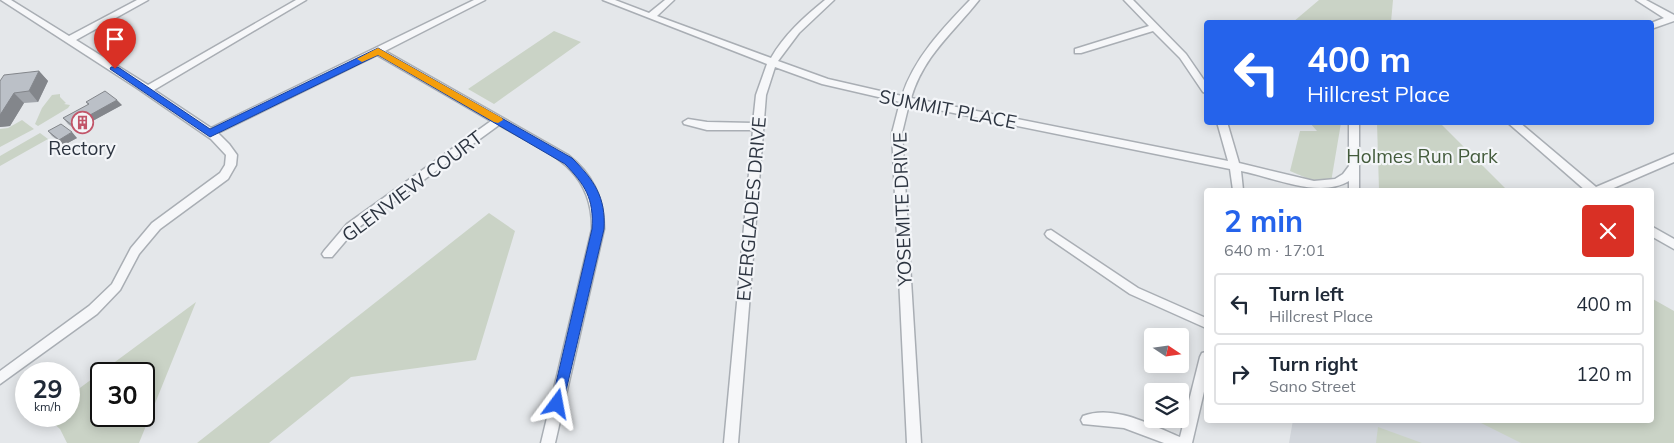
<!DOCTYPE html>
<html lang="en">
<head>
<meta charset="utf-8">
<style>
  body { margin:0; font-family:Mulish,sans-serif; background:#f6f6f7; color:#1f2937; height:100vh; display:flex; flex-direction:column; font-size:19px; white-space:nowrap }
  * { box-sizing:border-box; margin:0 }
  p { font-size:16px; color:#747a83 }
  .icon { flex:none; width:28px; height:28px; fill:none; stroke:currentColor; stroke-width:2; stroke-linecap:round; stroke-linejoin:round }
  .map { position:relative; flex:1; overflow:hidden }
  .panel { position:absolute; left:1204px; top:188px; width:450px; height:235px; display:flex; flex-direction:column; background:#fff; border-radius:5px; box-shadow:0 2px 12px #0003 }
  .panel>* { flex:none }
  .guide { position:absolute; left:1204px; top:20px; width:450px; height:105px; border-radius:5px; box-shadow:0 2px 12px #0003; background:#2563eb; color:#fff; overflow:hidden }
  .needle { width:32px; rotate:103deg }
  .fabs { position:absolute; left:1144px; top:328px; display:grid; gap:10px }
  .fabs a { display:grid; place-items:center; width:45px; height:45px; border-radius:5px; background:#fff; box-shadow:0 2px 12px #0003; font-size:25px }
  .speed { position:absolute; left:15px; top:362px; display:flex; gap:10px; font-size:25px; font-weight:700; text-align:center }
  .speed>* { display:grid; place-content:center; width:65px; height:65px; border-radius:50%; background:#fff; box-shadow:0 2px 12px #0003; line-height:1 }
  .speed small { font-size:12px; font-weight:400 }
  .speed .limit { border:2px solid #111; border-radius:8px; background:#fff; color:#111 }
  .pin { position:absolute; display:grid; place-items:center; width:42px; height:42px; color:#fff; margin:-51px -21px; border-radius:50% 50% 50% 0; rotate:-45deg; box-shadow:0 0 5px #0007 }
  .pin .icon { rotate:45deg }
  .me { position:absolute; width:55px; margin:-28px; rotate:13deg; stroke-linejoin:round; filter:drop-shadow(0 0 4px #0008) }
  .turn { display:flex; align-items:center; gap:18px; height:105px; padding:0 20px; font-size:22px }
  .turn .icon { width:65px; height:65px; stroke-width:2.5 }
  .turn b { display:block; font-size:35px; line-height:42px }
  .round { display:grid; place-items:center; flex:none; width:52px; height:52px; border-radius:5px; background:#f6f6f7 }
  .headline { display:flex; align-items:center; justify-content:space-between; height:85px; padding:0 20px }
  h1 { font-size:30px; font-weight:700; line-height:38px; color:#2563eb }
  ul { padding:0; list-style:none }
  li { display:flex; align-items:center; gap:15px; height:62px; margin:0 10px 8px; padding:0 10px; border:2px solid #e0e1e3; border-radius:5px }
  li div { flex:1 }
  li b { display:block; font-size:19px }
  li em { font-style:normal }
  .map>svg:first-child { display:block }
</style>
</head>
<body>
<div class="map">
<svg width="1674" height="443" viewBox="0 0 1674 443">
  <rect width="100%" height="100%" fill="#e4e7ea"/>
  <path fill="#d2d6dc" d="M1293,420h186l43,23h-233z"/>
  <path fill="#cad3c6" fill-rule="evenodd" d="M1319,0h74l-2,22h-98z
    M554,31l27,11 -87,62 -26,-15z
    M60,94v3l6,6 -2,1 6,1 -2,3 -30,18 -3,-2 7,-16 10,-13z
    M22,120l12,9 -34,18v-18l8,-1z
    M1310,123h31l-11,65 -40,-17 10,-40h17z
    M1377,123h63l67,67h-128z
    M40,133l8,6 -48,27v-10z
    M489,213l26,18 -39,129 -125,17 -82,66h-72z
    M1651,298l23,13v132h-153l-46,-23h176z
    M196,302l-57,141h-72l-7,-14 -15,-13h24v-20zM101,374h43v42h-43z
    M1378,427l44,16h-46z"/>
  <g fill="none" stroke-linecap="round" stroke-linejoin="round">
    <defs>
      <path id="street" d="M1,0h10l58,36 68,-36h11l-72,40 72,45 148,-85h10l-152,90 57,38 263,-128h11l-100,51 183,104c25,19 36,43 36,74l-49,214h-14l51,-214c1,-63 -46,-77 -93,-104l-144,105 -23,27h-8l-2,-3 2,-3 23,-27 144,-103 -114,-66 -159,78 11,11 8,11 -1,10 -8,14 -68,50 -21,25 -19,36 -23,24 -97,70v-13l89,-65 23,-22 19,-36 21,-25 68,-50 5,-8 1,-10 -15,-16 -74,-51z
        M603,0h12l34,13 16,-13h9l-17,16 114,42c13,-23 33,-41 54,-58h9l-35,33 -21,28 50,18 74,17c12,-38 41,-68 68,-96h9c-26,33 -55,55 -68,98l317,63 -11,-39h10l12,41 75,18 21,-2 8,-5 6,-8v-44h10v68h-10v-9c-30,18 -76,-4 -108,-10l2,19h-10l-3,-21 -321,-65 -7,29 19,310h-14l-15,-310 8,-31 -78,-18 -47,-17 -9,28 -28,348h-14l29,-313h-46l-23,-6 -1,-2 5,-3 19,3 46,1 3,-28 11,-31z
        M1124,0h9l53,54 20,29v10l-3,-1 -23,-34 -27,-27 -72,22h-6v-4l74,-23z
        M1636,0h10l28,15v6l-23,8v-6l13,-5z
        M1507,122h12l77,65 78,-33v8l-65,28h-24z
        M1651,226l23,13v10l-23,-13z
        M1051,230l87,58 68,30v10l-76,-34 -83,-57 -2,-3 2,-3z
        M1206,352v31l-14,60h-28l-40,-15 -41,-4 -2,-4 2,-4c31,-12 68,9 97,21l20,-80 2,-4z"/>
    </defs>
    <use href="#street" stroke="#a9aeb4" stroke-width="3"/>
    <use href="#street" fill="#f6f7f9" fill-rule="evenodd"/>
  </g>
  <path fill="#a1a5ab" d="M39,71l9,10 -10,21 -14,1 -14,23 -10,1v-46z
    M86,102l36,3 -46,25 -8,-6 -5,-6 25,-13z
    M48,131l29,7 -13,7 -12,-9z"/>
  <path fill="#83868b" d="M39,71l9,10 -10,21 -9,-11z
    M14,93l10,10 -14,23 -10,1v-12z
    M117,100l5,5 -46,25 -4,-5z
    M72,132l5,6 -13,7 -5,-5z"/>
  <path fill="#bbc0c7" stroke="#83868b" d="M39,71l-10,20 -15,2 -14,22v-34l4,-6z
    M105,91l12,9 -45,25 -9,-7 26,-14 -3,-2z
    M61,124l11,8 -13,8 -11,-9z"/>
  <path fill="#2563eb" stroke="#184099" d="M378,48l194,110c22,22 34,39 32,71l-42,179h-9l-2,-4 41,-175c2,-31 -7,-44 -27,-65l-187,-109 -168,82 -100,-68 1,-2h7l92,62z"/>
  <path fill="#f59e0b" d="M378,48l124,70 1,2 -5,3 -4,-1 -116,-67 -16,7 -5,-3z"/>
  <defs>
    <symbol id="building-ring" viewBox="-11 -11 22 22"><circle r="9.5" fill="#f3f5f8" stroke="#c2566a" stroke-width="1.5"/><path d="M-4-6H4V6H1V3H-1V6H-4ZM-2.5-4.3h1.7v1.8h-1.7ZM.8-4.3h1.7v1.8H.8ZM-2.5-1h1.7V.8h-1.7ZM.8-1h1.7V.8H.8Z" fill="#c2566a"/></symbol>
  </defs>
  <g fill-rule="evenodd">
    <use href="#building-ring" x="70" y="110" width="25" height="25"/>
  </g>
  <g text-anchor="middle" stroke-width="4.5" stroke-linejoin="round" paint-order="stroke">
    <g font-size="19" fill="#2d3541" stroke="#f3f5f8">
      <text transform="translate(948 109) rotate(11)" y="7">SUMMIT PLACE</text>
      <text transform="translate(412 186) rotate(-37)" y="7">GLENVIEW COURT</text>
      <text transform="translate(751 209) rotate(-85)" y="7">EVERGLADES DRIVE</text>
      <text transform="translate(902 209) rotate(-92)" y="7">YOSEMITE DRIVE</text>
    </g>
    <g font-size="19" fill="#2d3541" stroke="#f3f5f8">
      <text x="82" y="155">Rectory</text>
    </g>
    <g font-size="19" fill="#435b3c" stroke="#f3f5f8">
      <text x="1422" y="163">Holmes Run Park</text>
    </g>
  </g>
</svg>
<div class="fabs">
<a><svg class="needle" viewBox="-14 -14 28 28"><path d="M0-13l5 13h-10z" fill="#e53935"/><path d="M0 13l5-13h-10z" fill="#747a83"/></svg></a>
<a><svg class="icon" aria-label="layers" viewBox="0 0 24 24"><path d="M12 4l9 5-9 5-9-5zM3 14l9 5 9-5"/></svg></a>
</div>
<div class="speed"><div>29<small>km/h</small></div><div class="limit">30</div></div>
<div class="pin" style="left:115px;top:69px;background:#d93025"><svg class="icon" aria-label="arrive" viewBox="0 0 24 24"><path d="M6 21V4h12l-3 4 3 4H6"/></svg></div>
<svg class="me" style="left:557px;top:404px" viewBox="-20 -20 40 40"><path d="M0-17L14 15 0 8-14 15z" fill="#2563eb" stroke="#fff" stroke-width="4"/></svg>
<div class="guide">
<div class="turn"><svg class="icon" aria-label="left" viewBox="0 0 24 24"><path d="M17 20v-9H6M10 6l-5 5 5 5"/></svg><div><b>400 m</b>Hillcrest Place</div></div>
</div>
<section class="panel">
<div class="headline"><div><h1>2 min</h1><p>640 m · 17:01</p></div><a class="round" style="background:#d93025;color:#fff"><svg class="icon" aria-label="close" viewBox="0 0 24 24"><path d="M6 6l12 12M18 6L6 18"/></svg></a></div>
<ul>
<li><svg class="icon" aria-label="left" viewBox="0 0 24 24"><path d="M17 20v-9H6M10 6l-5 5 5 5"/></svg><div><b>Turn left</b><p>Hillcrest Place</p></div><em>400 m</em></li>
<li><svg class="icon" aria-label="right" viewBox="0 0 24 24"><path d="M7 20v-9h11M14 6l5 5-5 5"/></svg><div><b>Turn right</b><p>Sano Street</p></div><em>120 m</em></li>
</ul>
</section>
</div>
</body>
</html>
